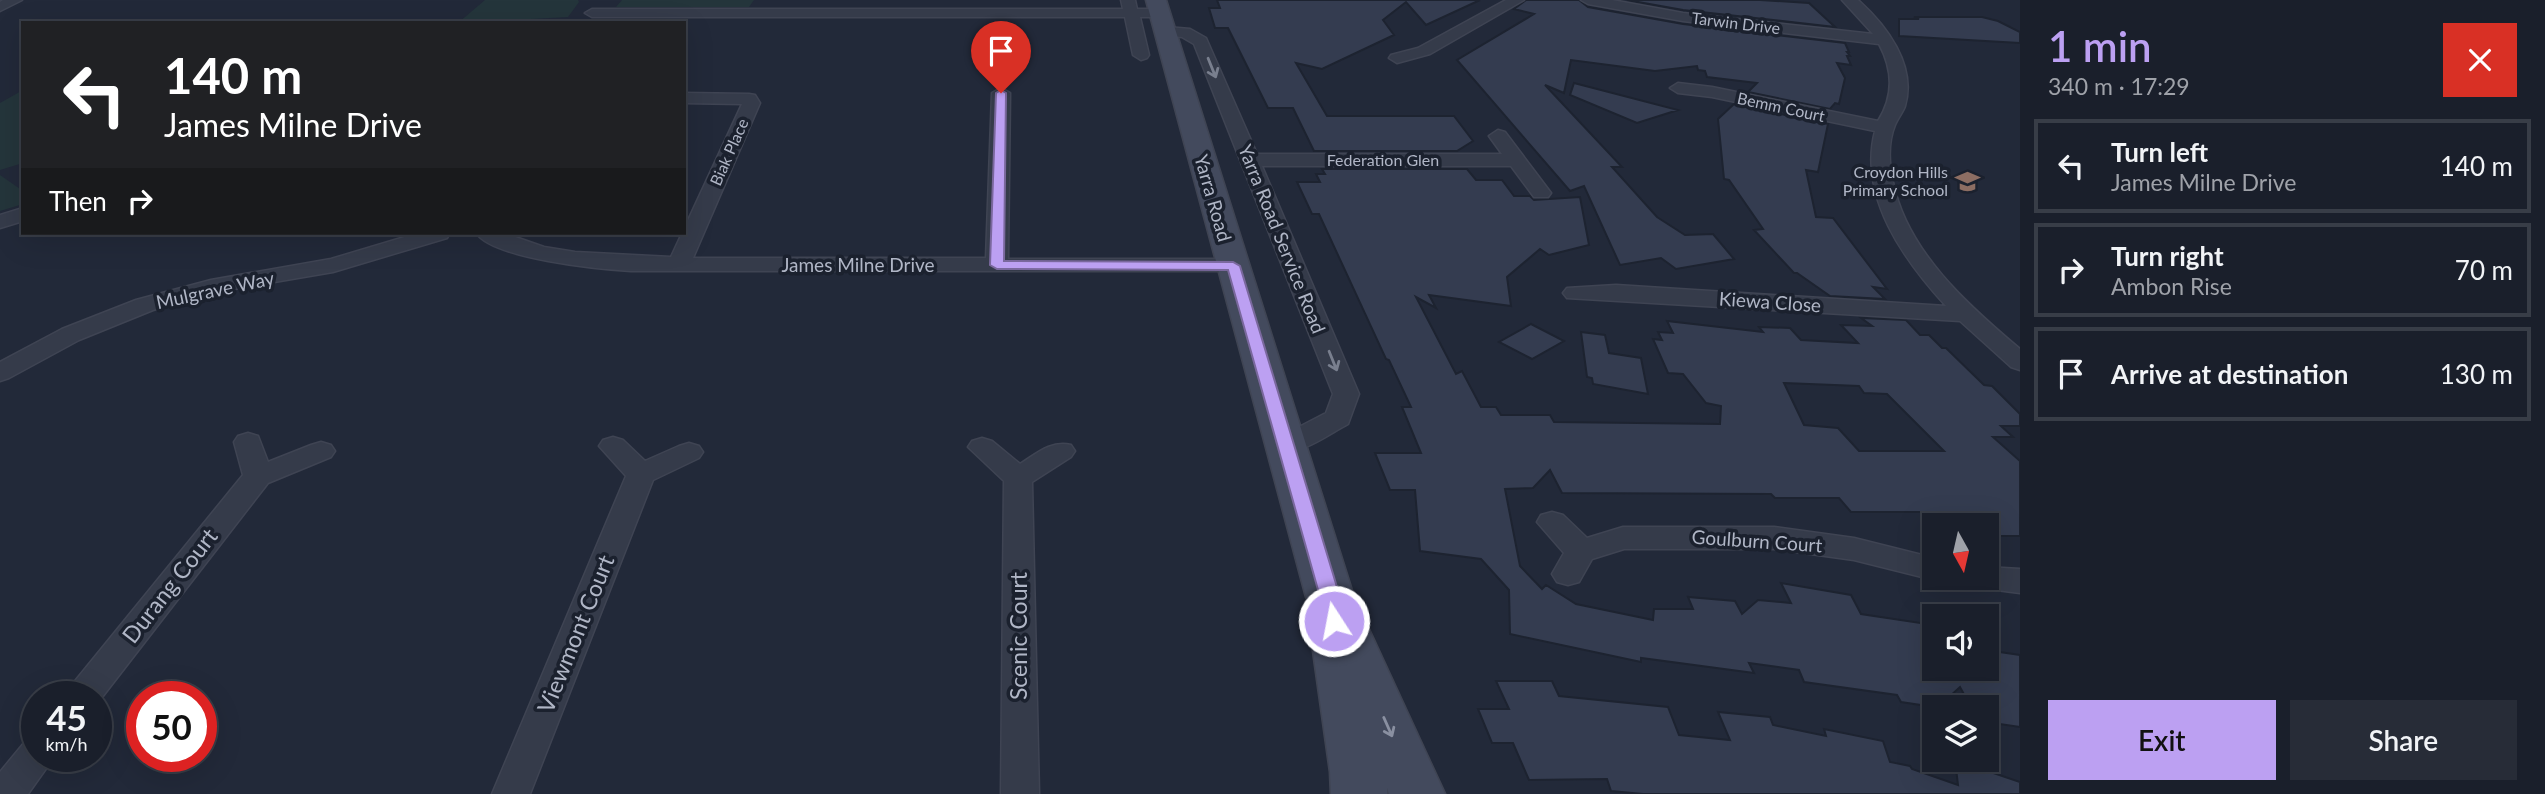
<!DOCTYPE html>
<html lang="en">
<head>
<meta charset="utf-8">
<style>
  body { margin:0; font-family:Lato,sans-serif; background:#272c37; color:#f1f3f6; height:100vh; display:flex; flex-direction:column; font-size:26px; white-space:nowrap }
  * { box-sizing:border-box; margin:0 }
  p { font-size:23px; color:#9fa2a9 }
  .icon { flex:none; width:38px; height:38px; fill:none; stroke:currentColor; stroke-width:2; stroke-linecap:round; stroke-linejoin:round }
  .map { position:relative; flex:1; overflow:hidden }
  .panel { display:flex; flex-direction:column; background:#1a1f2b; width:525px }
  .panel>* { flex:none }
  .guide { position:absolute; left:21px; top:21px; width:665px; height:214px; border-radius:0px; box-shadow:0 7px 28px #0002,0 0 0 2px #383d47; background:#202124; color:#fff; overflow:hidden }
  .needle { width:46px; rotate:172deg }
  .tools { position:absolute; left:1922px; top:513px; display:grid; gap:14px }
  .tools a { display:grid; place-items:center; width:77px; height:77px; border-radius:0px; background:#1a1f2b; box-shadow:0 7px 28px #0002,0 0 0 2px #383d47; font-size:35px }
  .speed { position:absolute; left:21px; top:681px; display:flex; gap:14px; font-size:35px; font-weight:700; text-align:center }
  .speed>* { display:grid; place-content:center; width:91px; height:91px; border-radius:50%; background:#1a1f2b; box-shadow:0 7px 28px #0002,0 0 0 2px #383d47; line-height:1 }
  .speed small { font-size:18px; font-weight:400 }
  .speed .limit { border:10px solid #d22; background:#fff; color:#111 }
  .pin { position:absolute; display:grid; place-items:center; width:60px; height:60px; color:#fff; margin:-72px -30px; border-radius:50% 50% 50% 0; rotate:-45deg; box-shadow:0 0 7px #0007 }
  .pin .icon { rotate:45deg }
  .me { position:absolute; width:77px; margin:-38px; rotate:349deg; stroke-linejoin:round; filter:drop-shadow(0 0 5px #0008) }
  .turn { display:flex; align-items:center; gap:24px; height:147px; padding:0 28px; font-size:32px }
  .turn .icon { width:91px; height:91px; stroke-width:2.5 }
  .turn b { display:block; font-size:49px; line-height:60px }
  .then { display:flex; align-items:center; height:66px; padding:0 28px; background:#0003; gap:14px; font-size:26px }
  .round { display:grid; place-items:center; flex:none; width:74px; height:74px; border-radius:0px; background:#272c37 }
  .overview { display:flex; align-items:center; justify-content:space-between; height:119px; padding:0 28px }
  h1 { font-size:42px; font-weight:600; line-height:52px; color:#bca0f2 }
  .action { display:flex; gap:14px; margin-top:auto; padding:14px 28px }
  .action a { flex:1; height:80px; border-radius:0px; background:#bca0f2; color:#111; font-size:28px; font-weight:600; line-height:80px; text-align:center }
  .action a+a { background:#272c37; color:#f1f3f6 }
  ul { padding:0; list-style:none }
  li { display:flex; align-items:center; gap:21px; height:94px; margin:0 14px 10px; padding:0 14px; border:4px solid #383d47; border-radius:0px }
  li div { flex:1 }
  li b { display:block; font-size:26px }
  li em { font-style:normal }
  main { display:flex; flex:1; min-height:0 }
  .map>svg:first-child { display:block }
</style>
</head>
<body>
<main>
<div class="map">
<svg width="2020" height="794" viewBox="0 0 2020 794">
  <rect width="100%" height="100%" fill="#222939"/>
  <path fill="#24353b" d="M485,0h93l1,2 -11,15 -110,6z
    M622,0h132l-5,7h-133z
    M23,90v73l-23,7v-67z
    M0,175l23,16v13l-23,7z"/>
  <path fill="#343c50" stroke="#1d2330" stroke-width="2" fill-rule="evenodd" d="M1217,0h263l-54,25 -20,-23 -23,18 11,15 -72,34 -26,-6 31,53h127l19,25 -16,10h-143l-21,-43h-25l-40,-80h-13l-6,-20h11z
    M1526,0h53l9,7 95,17 162,19 4,9h-2l3,4h-3l4,9 -14,-2 8,15 -6,26 -4,-1 -5,6 -82,-17 9,-9 -50,-6 -2,-6 -7,-1 -1,-4 -42,5 -84,-11 -7,33 -19,-8 77,82h-10l45,50 28,18 28,-1 21,25 -58,10 -15,-11 -41,7 -36,-79 -14,5 -113,-131 77,-46 -20,-5z
    M1627,0h133l49,3 26,24 -152,-17z
    M1914,17h68l16,4 22,11v11l-121,-7v-17h20z
    M1574,83l104,27 -41,13 -67,-28z
    M1734,104l94,20 -10,48 -12,-2 10,47 17,1 54,71 -14,-2 12,12 -55,-3 -33,-23h-3l-40,-43 9,-1 -34,-49 -5,-1 -6,-60z
    M1322,169h145l9,11h26l12,16h16l4,4 46,-3 9,48 -40,10 -9,-6 -33,28 4,29 -82,-11 7,13 -20,-11 40,77 6,-3 19,36h15l5,8h49l4,7 166,2 1,-18 -15,-3 -23,-29 -15,-1 -15,-34 9,1 -4,-8 15,1 -6,-12 96,11 -4,-5 31,1 11,12 57,3 -17,-18 31,1 -11,-8 45,2 14,15h9l13,13h4l38,37 8,1 28,28v12h-19l12,11h-20l27,24v75h-34v-11h-50l-12,-13h-73l-12,-14h-64l-4,-4 -209,-1 -12,-23 -17,18 -28,1 15,77 22,23 4,-4 30,19 77,16 1,-11h39l-5,-12 47,4 7,13 16,-14 33,3 -10,-20 70,12 10,19 73,11v43h52v-18l34,5v72l-34,-5v-15h-15l-11,-20 -22,20h-4l-33,-5 -4,-7 -93,-13 -5,-12 -50,-7 5,10 -113,-15v4l-131,-28 -1,-44 -28,-31 -61,-8 -5,-61h-25l-15,-37h46l-19,-46h9l-22,-47 -3,-1 -67,-145h-7l-15,-32h23l-4,-8h9zM1784,383l75,3 5,7 23,1 57,57h-85l-21,-23 -34,-3z
    M1531,324l33,17 -32,18 -33,-17z
    M1581,332l24,3 4,18 32,5 7,36 -55,-10 -1,-6 -5,-1z
    M1496,681h56l7,15 109,11 11,28 51,5 -12,-28 52,5 3,8 53,11 -2,-7 59,12 7,21 20,4 2,3 46,16 -3,-25 65,22v12h-377l-32,-3 -4,-12 -78,1 -16,-37h-21l-14,-34h31z"/>
  <g fill="none" stroke-linecap="round" stroke-linejoin="round">
    <defs>
      <path id="street" d="M3,0h19l-22,11v-9z
        M1121,0h14l2,9h23l7,4 -7,4h-20l9,38 -2,3 -6,2 -8,-5 -8,-38h-533l-7,-4 7,-4h531z
        M1506,0h18l-94,54 -33,9 -8,-5 2,-3 27,-7z
        M1581,0h31l71,13 190,21 -31,-34h16c28,25 59,65 47,106 -2,6 -7,12 -10,19 -7,17 -6,39 -2,57 14,70 76,124 127,167v21l-9,-3 -51,-46 -393,-23 -4,-5 4,-5 49,-3 330,21c-42,-46 -88,-109 -71,-175l-163,-34 -34,-4 -8,-5 8,-5 34,4 166,34c16,-25 15,-51 1,-77l-196,-23 -95,-17z
        M1167,27l23,2 16,9 51,116h245l-13,-18 9,-6 7,2 46,61 -3,4h-14l-23,-31h-249l97,228 -11,30c-21,11 -49,33 -72,27l-4,-6 4,-6 50,-26 7,-19 -139,-350 -12,-7 -20,-2 -3,-3z
        M1001,88l9,5 -2,166h225l8,2 3,5 -3,5h-610c-32,-2 -137,-12 -155,-38h28l40,14 31,5 96,5 71,-153 -58,-1v-10l65,1 6,1 5,8 -67,155h293l6,-165z
        M23,208v13l-23,7v-13z
        M418,233h32l-3,5 -114,34 -122,21 -58,17 -74,30 -70,38 -9,3v-19l62,-33 74,-29 75,-20 120,-21z
        M248,433l10,3 10,26 43,-17 10,-3 10,3 4,6 -4,6 -63,26 -172,222v-9h-30l5,-10 172,-211 -9,-33 4,-6z
        M613,437l10,3 22,21 34,-15 10,-3 10,3 4,6 -4,6 -46,22 -123,314h-38l134,-318 -27,-30 4,-6z
        M982,438l10,3 28,23c16,-10 31,-24 51,-19l4,6 -4,6 -39,25 7,312h-38l3,-313 -36,-34 4,-6z
        M1552,512l11,3 24,23 36,-11h151l80,11 80,20v20h9l-9,2 -80,-20 -80,-11h-150l-32,10 -13,23 -11,3 -11,-3 -5,-8 12,-21 -27,-31 4,-7z
        M1986,567l34,2v24l-55,-7 -5,-8h26z
        M37,738v18h18l-27,38h-28v-22l24,-29z"/>
      <path id="secondary" d="M1146,0h20l188,597 91,197h-56l-2,-6v6h-56l-1,-22 -18,-128 8,-14 -14,-33z"/>
    </defs>
    <use href="#street" stroke="#3f4453" stroke-width="3"/>
    <use href="#secondary" stroke="#3f4453" stroke-width="3"/>
    <use href="#street" fill="#353b4a" fill-rule="evenodd"/>
    <use href="#secondary" fill="#434a5d" fill-rule="evenodd"/>
  </g>
  <defs><path id="oneway-shaft" d="M-6 0H5M1.5-3L5.5 0L1.5 3" fill="none" stroke-width="1.6" stroke-linecap="round" stroke-linejoin="round" transform="scale(1.75)"/></defs>
  <g stroke="#797f8e">
    <use href="#oneway-shaft" transform="translate(1212 68) rotate(68)"/>
    <use href="#oneway-shaft" transform="translate(1333 361) rotate(68)"/>
  </g>
  <use stroke="#8a90a1" href="#oneway-shaft" transform="translate(1388 727) rotate(66)"/>
  <path fill="#bca0f2" stroke="#7a689d" stroke-width="2" d="M1001,90l5,3 -2,168 229,1 7,4 100,331 4,24 -3,5 -7,2 -8,-2 -6,-29 -92,-327 -231,-1 -7,-4 6,-172z"/>
  <defs>
    <symbol id="school-bare" viewBox="-9 -9 18 18"><path d="M0-5L7-2L0 1L-7-2ZM-4 1L0 2.5L4 1V4Q0 6-4 4Z" fill="#8d6e63" stroke="#1b212e" stroke-width="2.5" paint-order="stroke"/></symbol>
  </defs>
  <g fill-rule="evenodd">
    <use href="#school-bare" x="1950" y="164" width="35" height="35"/>
  </g>
  <g text-anchor="middle" stroke-width="7" stroke-linejoin="round" paint-order="stroke">
    <g font-size="16" fill="#b0b6c6" stroke="#1b212e">
      <text transform="translate(1736 23) rotate(7)" y="6">Tarwin Drive</text>
      <text transform="translate(1781 107) rotate(12)" y="6">Bemm Court</text>
      <text transform="translate(729 152) rotate(-66)" y="6">Biak Place</text>
      <text x="1383" y="166">Federation Glen</text>
    </g>
    <g font-size="16" fill="#b0b6c6" stroke="#1b212e" text-anchor="end">
      <text x="1948" y="178">Croydon Hills<tspan x="1948" dy="18">Primary School</tspan></text>
    </g>
    <g font-size="19" fill="#b0b6c6" stroke="#1b212e">
      <text transform="translate(1213 198) rotate(74)" y="7">Yarra Road</text>
      <text transform="translate(1282 239) rotate(68)" y="7">Yarra Road Service Road</text>
      <text x="858" y="272">James Milne Drive</text>
      <text transform="translate(215 290) rotate(-12)" y="7">Mulgrave Way</text>
      <text transform="translate(1770 302) rotate(4)" y="7">Kiewa Close</text>
      <text transform="translate(1757 541) rotate(4)" y="7">Goulburn Court</text>
    </g>
    <g font-size="23" fill="#b0b6c6" stroke="#1b212e">
      <text transform="translate(170 586) rotate(-52)" y="8">Durang Court</text>
      <text transform="translate(576 634) rotate(-68)" y="8">Viewmont Court</text>
      <text transform="translate(1019 636) rotate(-90)" y="8">Scenic Court</text>
    </g>
  </g>
</svg>
<div class="tools">
<a><svg class="needle" viewBox="-14 -14 28 28"><path d="M0-13l5 13h-10z" fill="#e53935"/><path d="M0 13l5-13h-10z" fill="#9fa2a9"/></svg></a>
<a><svg class="icon" aria-label="sound" viewBox="0 0 24 24"><path d="M4 9h4l5-4v14l-5-4H4zM17 9q2 3 0 6"/></svg></a>
<a><svg class="icon" aria-label="layers" viewBox="0 0 24 24"><path d="M12 4l9 5-9 5-9-5zM3 14l9 5 9-5"/></svg></a>
</div>
<div class="speed"><div>45<small>km/h</small></div><div class="limit">50</div></div>
<div class="pin" style="left:1001px;top:93px;background:#d93025"><svg class="icon" aria-label="arrive" viewBox="0 0 24 24"><path d="M6 21V4h12l-3 4 3 4H6"/></svg></div>
<svg class="me" style="left:1334px;top:621px" viewBox="-20 -20 40 40"><circle r="17" fill="#bca0f2" stroke="#fff" stroke-width="3"/><path d="M0-11L8 9 0 5-8 9z" fill="#fff"/></svg>
<div class="guide">
<div class="turn"><svg class="icon" aria-label="left" viewBox="0 0 24 24"><path d="M17 20v-9H6M10 6l-5 5 5 5"/></svg><div><b>140 m</b>James Milne Drive</div></div>
<div class="then">Then<svg class="icon" aria-label="right" viewBox="0 0 24 24"><path d="M7 20v-9h11M14 6l5 5-5 5"/></svg></div>
</div>
</div>
<section class="panel">
<div class="overview"><div><h1>1 min</h1><p>340 m · 17:29</p></div><a class="round" style="background:#d93025;color:#fff"><svg class="icon" aria-label="close" viewBox="0 0 24 24"><path d="M6 6l12 12M18 6L6 18"/></svg></a></div>
<ul>
<li><svg class="icon" aria-label="left" viewBox="0 0 24 24"><path d="M17 20v-9H6M10 6l-5 5 5 5"/></svg><div><b>Turn left</b><p>James Milne Drive</p></div><em>140 m</em></li>
<li><svg class="icon" aria-label="right" viewBox="0 0 24 24"><path d="M7 20v-9h11M14 6l5 5-5 5"/></svg><div><b>Turn right</b><p>Ambon Rise</p></div><em>70 m</em></li>
<li><svg class="icon" aria-label="arrive" viewBox="0 0 24 24"><path d="M6 21V4h12l-3 4 3 4H6"/></svg><div><b>Arrive at destination</b></div><em>130 m</em></li>
</ul>
<div class="action"><a>Exit</a><a>Share</a></div>
</section>
</main>
</body>
</html>
